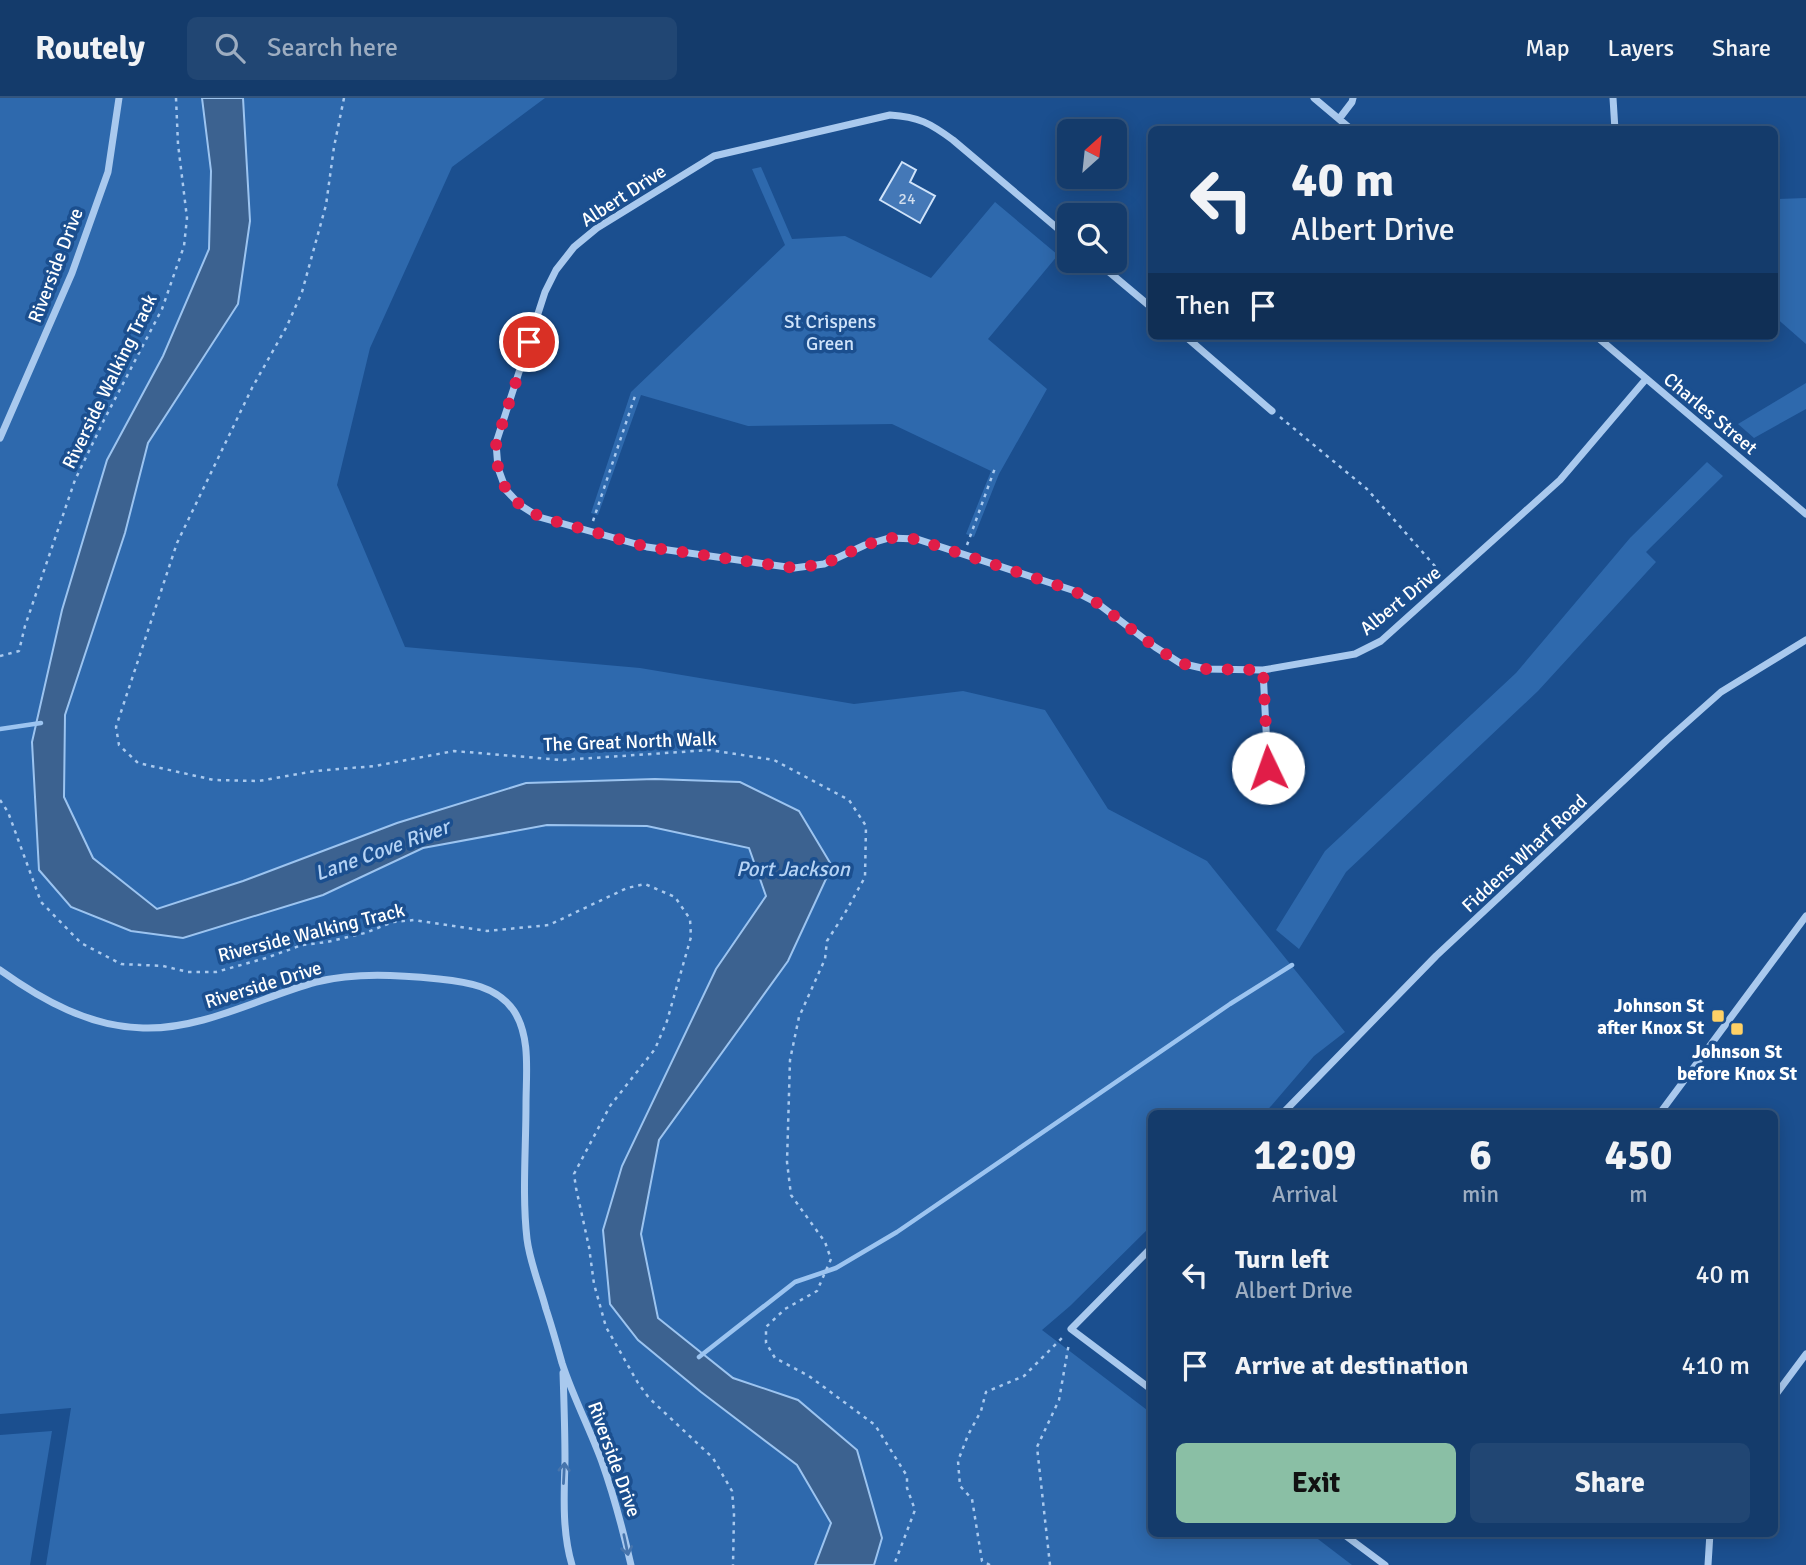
<!DOCTYPE html>
<html lang="en">
<head>
<meta charset="utf-8">
<style>
  body { margin:0; font-family:Signika,sans-serif; background:#214673; color:#f1f3f6; height:100vh; display:flex; flex-direction:column; font-size:26px; white-space:nowrap }
  * { box-sizing:border-box; margin:0 }
  p { font-size:23px; color:#9dadc1 }
  .icon { flex:none; width:38px; height:38px; fill:none; stroke:currentColor; stroke-width:2; stroke-linecap:round; stroke-linejoin:round }
  .map { position:relative; flex:1; overflow:hidden }
  .panel { position:absolute; left:1148px; top:1012px; width:630px; height:427px; display:flex; flex-direction:column; background:#143b6b; border-radius:10px; box-shadow:0 4px 18px #0003,0 0 0 2px #33557e }
  .panel>* { flex:none }
  .guide { position:absolute; left:1148px; top:28px; width:630px; height:214px; border-radius:10px; box-shadow:0 4px 18px #0003,0 0 0 2px #33557e; background:#143b6b; color:#f1f3f6; overflow:hidden }
  .needle { width:46px; rotate:27deg }
  .fabs { position:absolute; left:1057px; top:21px; display:grid; gap:14px }
  .fabs a { display:grid; place-items:center; width:70px; height:70px; border-radius:10px; background:#143b6b; box-shadow:0 4px 18px #0003,0 0 0 2px #33557e; font-size:35px }
  .pin { position:absolute; display:grid; place-items:center; width:60px; height:60px; color:#fff; margin:-30px; border:4px solid #fff; border-radius:50%; box-shadow:0 2px 7px #0007 }
  .me { position:absolute; width:77px; margin:-38px; rotate:357deg; stroke-linejoin:round; filter:drop-shadow(0 0 5px #0008) }
  .turn { display:flex; align-items:center; gap:24px; height:147px; padding:0 28px; font-size:32px }
  .turn .icon { width:91px; height:91px; stroke-width:2.5 }
  .turn b { display:block; font-size:49px; line-height:60px }
  .then { display:flex; align-items:center; height:66px; padding:0 28px; background:#0003; gap:14px; font-size:26px }
  .eta { display:flex; justify-content:space-evenly; align-items:center; height:119px; text-align:center }
  .eta b { font-size:42px; font-weight:700; line-height:49px }
  .primary-button { display:flex; gap:14px; margin-top:auto; padding:14px 28px }
  .primary-button a { flex:1; height:80px; border-radius:10px; background:#8abfa5; color:#111; font-size:28px; font-weight:700; line-height:80px; text-align:center }
  .primary-button a+a { background:#214673; color:#f1f3f6 }
  ul { padding:0; list-style:none }
  li { display:flex; align-items:center; gap:21px; height:91px; padding:0 28px }
  li div { flex:1 }
  li b { display:block; font-size:26px }
  li em { font-style:normal }
  header { display:flex; align-items:center; gap:42px; box-sizing:border-box; height:98px; padding:0 35px; background:#143b6b; border-bottom:2px solid #33557e }
  header strong { font-size:33px }
  nav { display:flex; gap:38px; margin-inline-start:auto; font-size:24px }
  .search { width:490px; height:63px; background:#214673; display:flex; align-items:center; gap:18px; box-sizing:border-box; padding:0 24px; border-radius:10px; color:#9dadc1; font-size:26px }
  .map>svg:first-child { display:block }
</style>
</head>
<body>
<header>
<strong>Routely</strong>
<div class="search"><svg class="icon" aria-label="search" viewBox="0 0 24 24"><circle cx="10" cy="10" r="6"/><path d="M15 15l6 6"/></svg>Search here</div>
<nav><a>Map</a><a>Layers</a><a>Share</a></nav>
</header>
<div class="map">
<svg width="1806" height="1467" viewBox="0 0 1806 1467">
  <rect width="100%" height="100%" fill="#1b4f8f"/>
  <path fill="#2e69ad" d="M0,0h202l9,73 -2,78 -46,107 -131,386 99,189 192,-36 100,-47 125,-23 99,1 102,22 17,48 -50,73 -113,261 7,74 28,36 63,52 96,73 34,58 -16,42h-769l25,-157 -71,6z
    M243,0h302l-93,69 -82,181 -33,137 68,162 235,21 214,36 109,-13 82,19 63,99 99,52 138,171 -31,24 -49,57h-113l-1,113 -81,80 -28,24 109,83 1,120h158l42,32h-478l8,-28 -84,-137 -65,-22 -75,-60 -17,-84 18,-94 129,-179 -48,-179 -85,-3 -129,4 -129,40 -154,58 -87,28 -63,-51 -29,-61 1,-82 60,-182 23,-90 90,-139 12,-83z
    M761,69l31,72 53,-3 86,42 64,-76 63,53 -70,84 59,50 -48,85 -25,63 -8,-3 25,-63 -99,-47 -144,2 -107,-31 -43,120 -7,-2 40,-121 154,-147 -33,-76z
    M1806,100v146l-31,-27 -1,-118z
    M1806,285v26l-52,29 -16,-14z
    M1707,364l16,14 -77,76 10,10 -118,129 -192,181 -47,77 -23,-19 49,-79 191,-178 114,-135z
    M52,1333l-22,134h-30v-130z"/>
  <path fill="#3c6290" stroke="#9cc4f0" stroke-width="2" d="M202,0h41l7,123 -12,83 -90,139 -23,90 -60,182 -1,82 29,61 64,51 86,-28 154,-58 129,-40 129,-4 85,3 59,29 33,55 -44,95 -129,179 -18,94 17,84 75,60 65,22 59,50 25,88 -8,27h-59l16,-42 -34,-58 -96,-73 -63,-52 -28,-36 -7,-74 19,-64 94,-197 50,-73 -17,-48 -102,-22 -100,-1 -124,23 -100,47 -140,43 -52,-7 -60,-24 -32,-37 -7,-128 30,-132 45,-150 56,-104 46,-107 2,-78z"/>
  <g fill="none" stroke-linecap="round" stroke-linejoin="round">
    <path stroke="#9cc4f0" stroke-width="4.5" d="M0,631l41,-6
      M699,1259l96,-75 41,-14 61,-36 333,-228 62,-39"/>
  </g>
  <path fill="#4478b7" stroke="#cfe3fa" stroke-width="2" d="M902,64l14,8 -6,12 25,14 -15,27 -40,-23z"/>
  <g fill="none" stroke-linecap="round" stroke-linejoin="round">
    <path stroke="#a9c9ee" stroke-width="2.5" stroke-dasharray="3.5 5" stroke-linecap="butt" d="M344,0l-10,49 -8,58 -24,87 -15,34 -35,62 -75,155 -61,184 3,18 19,18 76,17 45,1 56,-10 60,-5 79,-15 108,9 148,-10 64,10 75,40 17,26 -1,51 -20,36 -18,28 -2,18 -26,58 -9,43 -3,102 4,33 34,47 6,17 -14,32 -32,18 -19,18v16l9,15 34,18 66,49 32,51v12l8,22 -21,55
      M1280,319l87,72 74,84
      M593,423l42,-125
      M967,447l28,-77
      M0,558l19,-5 6,-25 50,-146 29,-60 58,-111 22,-63 3,-28 -9,-74 -2,-46
      M0,702l8,12 33,90 40,41 40,21 42,2 25,6h28l50,-14 36,-13 25,-3 38,-9 28,-11 21,-2 73,11 62,-6 78,-37 18,-4 30,13 15,22 1,18 -24,84 -12,28 -45,57 -36,68 2,14 13,59 5,37 12,43 32,56 11,15 64,60 19,33 2,23 -1,51
      M990,1467l-8,-4 -10,-62 -12,-13 -2,-25 10,-26 13,-24 5,-19 38,-16 40,-40
      M1050,1467l-13,-118 22,-47 10,-57"/>
    <path stroke="#a9c9ee" stroke-width="7" d="M1314,0l38,32
      M1613,0l2,32
      M1339,21l13,-17 1,-4
      M1069,140l-116,-98c-23,-17 -34,-23 -63,-25l-176,41 -117,72 -23,19 -18,23 -11,22 -49,151 2,25 8,22 14,15 19,12 108,30 147,21 30,-4 41,-19 24,-7 28,1 155,51 25,13 58,44 25,16 26,6 57,1 92,-16 26,-13 179,-161 86,-101
      M1096,163l56,47
      M1185,238l87,75
      M1596,238l210,178
      M0,340l72,-165 36,-101 11,-74
      M1263,572l5,98
      M0,872c42,30 90,57 143,58 59,2 118,-31 173,-46 40,-10 83,-7 123,-3 28,3 58,7 75,32 17,26 12,63 12,93 0,45 -4,91 1,135 3,24 13,47 19,70 6,18 11,36 16,54 11,34 28,66 40,99 12,34 21,68 29,103
      M1283,1015l153,-157 231,-216 54,-48 85,-52
      M1660,1015l146,-197
      M1152,1149l-81,82 81,61
      M563,1275c1,29 2,59 2,88 -1,34 -3,71 7,104
      M1774,1299l32,-43
      M1342,1435l43,32
      M1708,1467l2,-32"/>
  </g>
  <defs><path id="oneway-shaft" d="M-6 0H5M1.5-3L5.5 0L1.5 3" fill="none" stroke-width="1.6" stroke-linecap="round" stroke-linejoin="round" transform="scale(1.75)"/></defs>
  <g stroke="#4674ac">
    <use href="#oneway-shaft" transform="translate(564 1375) rotate(-87)"/>
    <use href="#oneway-shaft" transform="translate(626 1447) rotate(78)"/>
  </g>
  <g fill="none" stroke-linecap="round" stroke-linejoin="round">
    <path stroke="#e11d48" stroke-width="12" stroke-dasharray="0 21.6" d="M529,244l-33,101 2,25 8,22 14,15 20,12 107,30 147,21 30,-4 41,-19 25,-7 26,1 156,51 25,13 58,44 25,16 26,6 57,1 5,98"/>
  </g>
  <g fill="#ffd166" stroke="#1b4f8f" stroke-width="2.5">
    <rect x="1711" y="911" width="14" height="14" rx="3.5"/>
    <rect x="1730" y="924" width="14" height="14" rx="3.5"/>
  </g>
  <g text-anchor="middle" stroke-width="7" stroke-linejoin="round" paint-order="stroke">
    <g font-size="16" fill="#d0dded">
      <text x="907" y="106">24</text>
    </g>
    <g font-size="19" fill="#fff" stroke="#1b4f8f">
      <text transform="translate(623 97) rotate(-33)" y="7">Albert Drive</text>
      <text transform="translate(55 167) rotate(-69)" y="7">Riverside Drive</text>
      <text transform="translate(109 283) rotate(-64)" y="7">Riverside Walking Track</text>
      <text transform="translate(1711 315) rotate(40)" y="7">Charles Street</text>
      <text transform="translate(1400 502) rotate(-39)" y="7">Albert Drive</text>
      <text transform="translate(630 643) rotate(-2)" y="7">The Great North Walk</text>
      <text transform="translate(1524 755) rotate(-43)" y="7">Fiddens Wharf Road</text>
      <text transform="translate(311 834) rotate(-14)" y="7">Riverside Walking Track</text>
      <text transform="translate(263 886) rotate(-17)" y="7">Riverside Drive</text>
      <text transform="translate(615 1361) rotate(70)" y="7">Riverside Drive</text>
    </g>
    <g font-size="19" fill="#cfe3fa" stroke="#1b4f8f">
      <text x="830" y="230">St Crispens<tspan x="830" dy="22">Green</tspan></text>
    </g>
    <g font-size="19" font-weight="bold" fill="#fff" stroke="#1b4f8f" text-anchor="end">
      <text x="1704" y="914">Johnson St<tspan x="1704" dy="22">after Knox St</tspan></text>
      <text x="1737" y="960" text-anchor="middle">Johnson St<tspan x="1737" dy="22">before Knox St</tspan></text>
    </g>
    <g font-size="21" font-style="italic" fill="#b5d3f5" stroke="#1b4f8f">
      <text transform="translate(382 752) rotate(-20)" y="7">Lane Cove River</text>
      <text x="793" y="778">Port Jackson</text>
    </g>
  </g>
</svg>
<div class="fabs">
<a><svg class="needle" viewBox="-14 -14 28 28"><path d="M0-13l5 13h-10z" fill="#e53935"/><path d="M0 13l5-13h-10z" fill="#9dadc1"/></svg></a>
<a><svg class="icon" aria-label="search" viewBox="0 0 24 24"><circle cx="10" cy="10" r="6"/><path d="M15 15l6 6"/></svg></a>
</div>
<div class="pin" style="left:529px;top:244px;background:#d93025"><svg class="icon" aria-label="arrive" viewBox="0 0 24 24"><path d="M6 21V4h12l-3 4 3 4H6"/></svg></div>
<svg class="me" style="left:1268px;top:670px" viewBox="-20 -20 40 40"><circle r="19" fill="#fff"/><path d="M0-13L10 11 0 6-10 11z" fill="#e11d48"/></svg>
<div class="guide">
<div class="turn"><svg class="icon" aria-label="left" viewBox="0 0 24 24"><path d="M17 20v-9H6M10 6l-5 5 5 5"/></svg><div><b>40 m</b>Albert Drive</div></div>
<div class="then">Then<svg class="icon" aria-label="arrive" viewBox="0 0 24 24"><path d="M6 21V4h12l-3 4 3 4H6"/></svg></div>
</div>
<section class="panel">
<div class="eta">
<div><b>12:09</b><p>Arrival</p></div>
<div><b>6</b><p>min</p></div>
<div><b>450</b><p>m</p></div>
</div>
<ul>
<li><svg class="icon" aria-label="left" viewBox="0 0 24 24"><path d="M17 20v-9H6M10 6l-5 5 5 5"/></svg><div><b>Turn left</b><p>Albert Drive</p></div><em>40 m</em></li>
<li><svg class="icon" aria-label="arrive" viewBox="0 0 24 24"><path d="M6 21V4h12l-3 4 3 4H6"/></svg><div><b>Arrive at destination</b></div><em>410 m</em></li>
</ul>
<div class="primary-button"><a>Exit</a><a>Share</a></div>
</section>
</div>
</body>
</html>
